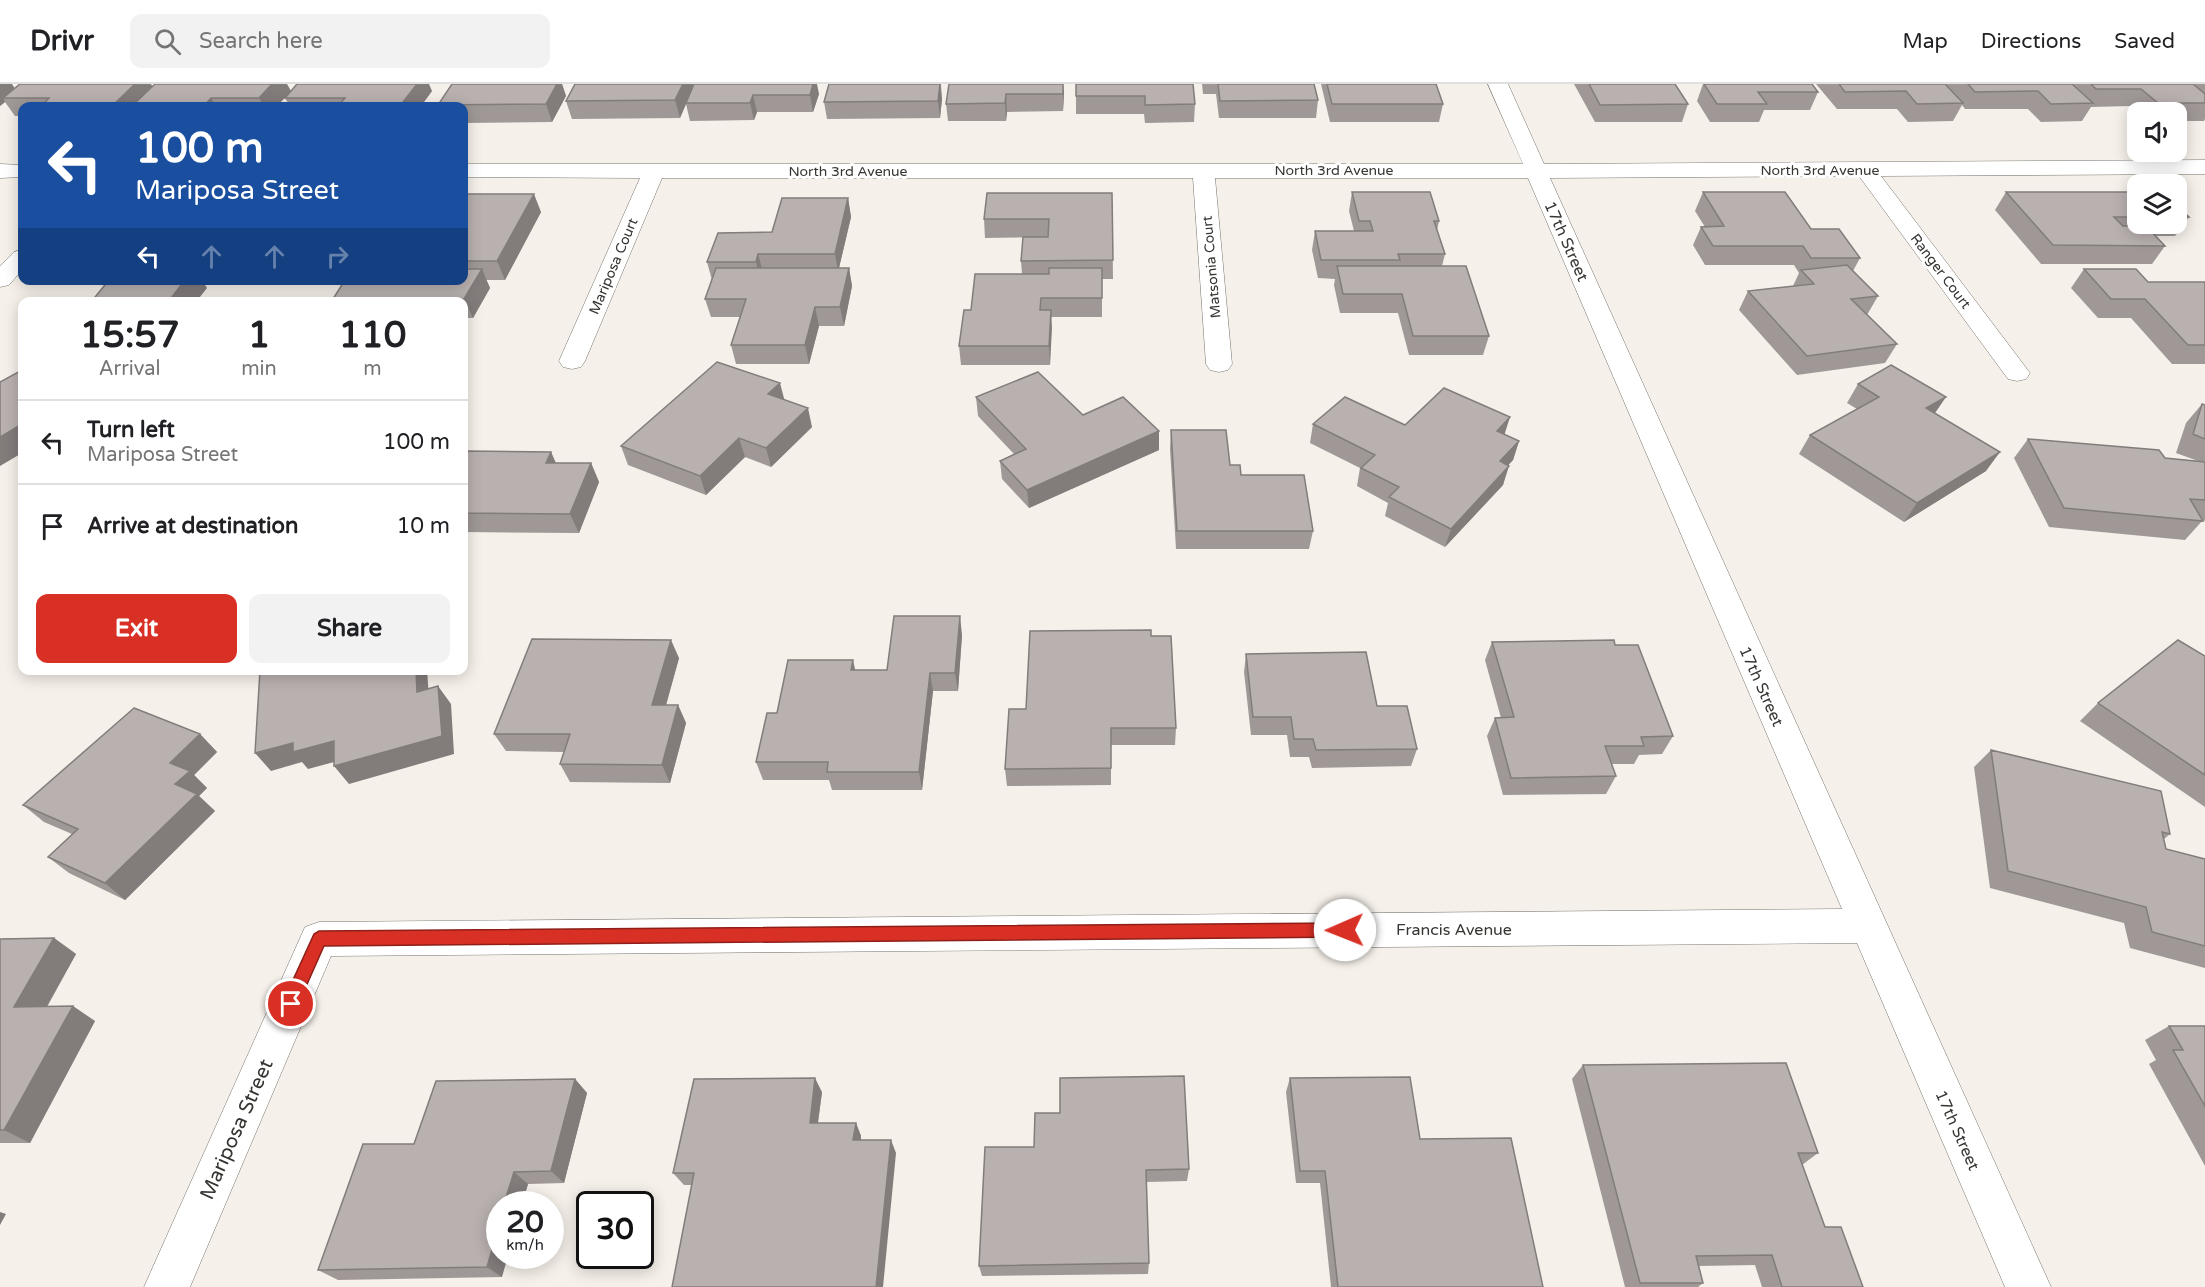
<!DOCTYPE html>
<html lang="en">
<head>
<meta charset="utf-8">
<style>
  body { margin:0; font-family:"Varela Round",sans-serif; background:#f2f2f2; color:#202124; height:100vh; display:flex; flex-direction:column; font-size:22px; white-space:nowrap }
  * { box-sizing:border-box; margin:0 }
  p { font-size:20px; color:#757577 }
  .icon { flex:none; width:33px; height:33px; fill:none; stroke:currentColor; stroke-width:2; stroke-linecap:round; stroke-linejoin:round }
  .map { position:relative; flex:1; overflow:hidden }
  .panel { position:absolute; left:18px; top:213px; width:450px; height:378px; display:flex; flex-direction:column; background:#fff; border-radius:12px; box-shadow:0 3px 15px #0003 }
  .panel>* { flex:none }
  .guide { position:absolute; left:18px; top:18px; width:450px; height:183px; border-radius:12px; box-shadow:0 3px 15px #0003; background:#1a4fa0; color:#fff; overflow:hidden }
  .fabs { position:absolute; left:2127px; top:18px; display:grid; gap:12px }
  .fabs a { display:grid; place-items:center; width:60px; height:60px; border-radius:12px; background:#fff; box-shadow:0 3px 15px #0003; font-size:30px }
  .speed { position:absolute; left:486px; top:1107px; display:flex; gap:12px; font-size:30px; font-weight:700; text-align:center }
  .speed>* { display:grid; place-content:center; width:78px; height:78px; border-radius:50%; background:#fff; box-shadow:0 3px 15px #0003; line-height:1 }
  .speed small { font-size:15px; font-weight:400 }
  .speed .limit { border:3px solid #111; border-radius:9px; background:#fff; color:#111 }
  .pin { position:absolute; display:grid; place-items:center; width:51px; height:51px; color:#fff; margin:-26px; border:3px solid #fff; border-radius:50%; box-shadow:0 2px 6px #0007 }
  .me { position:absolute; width:66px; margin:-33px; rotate:269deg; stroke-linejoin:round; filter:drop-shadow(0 0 4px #0008) }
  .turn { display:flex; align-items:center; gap:21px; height:126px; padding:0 18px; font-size:27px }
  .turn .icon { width:78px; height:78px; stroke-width:2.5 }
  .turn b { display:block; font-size:42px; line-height:51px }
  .lanes { display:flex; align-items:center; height:57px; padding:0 18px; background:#0003; justify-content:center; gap:30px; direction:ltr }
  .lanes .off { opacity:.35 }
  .eta { display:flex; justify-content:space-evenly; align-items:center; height:102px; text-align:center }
  .eta b { font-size:36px; font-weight:700; line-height:42px }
  .action { display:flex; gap:12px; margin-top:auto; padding:12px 18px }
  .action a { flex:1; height:69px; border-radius:12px; background:#d93025; color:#fff; font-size:24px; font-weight:700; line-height:69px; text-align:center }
  .action a+a { background:#f2f2f2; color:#202124 }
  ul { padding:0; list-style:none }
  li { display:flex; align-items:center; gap:18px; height:84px; padding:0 18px; border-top:2px solid #e0e0e0 }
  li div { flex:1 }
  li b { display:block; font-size:22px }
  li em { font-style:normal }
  header { display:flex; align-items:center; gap:36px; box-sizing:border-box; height:84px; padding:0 30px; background:#fff; border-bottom:2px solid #e0e0e0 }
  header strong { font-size:28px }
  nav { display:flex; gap:33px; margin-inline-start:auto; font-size:21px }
  .search { width:420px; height:54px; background:#f2f2f2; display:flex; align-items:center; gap:15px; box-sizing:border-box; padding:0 21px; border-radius:12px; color:#757577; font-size:22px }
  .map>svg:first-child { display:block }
</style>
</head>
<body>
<header>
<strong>Drivr</strong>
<div class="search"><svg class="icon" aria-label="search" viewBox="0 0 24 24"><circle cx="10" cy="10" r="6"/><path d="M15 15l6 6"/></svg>Search here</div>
<nav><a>Map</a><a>Directions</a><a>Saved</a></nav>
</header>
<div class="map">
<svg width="2205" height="1203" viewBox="0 0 2205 1203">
  <rect width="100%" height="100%" fill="#f5f0e9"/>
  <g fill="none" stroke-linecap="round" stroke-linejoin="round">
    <defs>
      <path id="minor" d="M1488,0h20l36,80 661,-4v14l-324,2 149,197 -4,6 -9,2 -9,-2 -149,-203 -309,2 501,1109h-46l-148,-344 -1526,13 -141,331h-46l161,-360 14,-5 1523,-13 -314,-731h-313l17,186 -4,6 -9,2 -9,-2 -4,-6 -13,-186h-531l-77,183 -4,6 -9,2 -9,-2 -4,-6 81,-183 -176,-1v-13h1059z
        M0,80l22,1v12l-22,1z
        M22,166v20l-13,15 -9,2v-21l14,-14z"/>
    </defs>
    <use href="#minor" stroke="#77736d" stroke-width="1"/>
    <use href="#minor" fill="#fff" fill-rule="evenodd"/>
  </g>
  <path fill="#9f9897" d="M0,0l15,4 5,-4h131l1,3 139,4 -14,15h-255v10h-7l-10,-14 -5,4z
    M452,0h110l4,12 -14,26 -88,1v-17h-26v-1z
    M575,0l244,10 -6,18h-56l-3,8 -64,1 -4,-17 -6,14 -108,1 -6,-18z
    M829,0h112l1,15 -2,19 -113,1 -3,-17z
    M949,0l115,9 -1,18 -56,1 -1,9h-58l-2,-17z
    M1076,0l119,20 -1,18 -49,1 -1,-9h-68z
    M1202,0h112l4,16 -2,18h-97l-3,-24h-13z
    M1321,0h115l7,20 -4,18h-109z
    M1574,0h101l13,20 -6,18h-87z
    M1703,0h109l6,8 -8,18h-46l-5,12h-49l-13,-21z
    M1816,0h389v35l-1,2h-28v-9h-38v1l-8,-7 -39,1 -9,14 -41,1 -13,-13h-63l-3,-4 -9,16 -45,1 -11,-13h-60z
    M432,7l-11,15h-131l-5,-8z
    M1352,108l87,29 -2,9 8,24 -3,12 47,70 -6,19h-74l-11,-42h-58l-6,-28 1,-6 -17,-1 -6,-28 3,-19h39l-5,-20z
    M1703,108l108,37 49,29 -7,13 25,25 -11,19 30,29 -12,19 -88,12 -58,-65 9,-19 45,-5 6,-13 -5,-8h-89l-12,-20 8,-18h4l-10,-16z
    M2006,108h132v32h38v-19l13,12 -14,19h-20l10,10 -13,18h-111l-46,-54z
    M1112,109l1,86h-11v38h-51l-1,48h-89l-2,-19 12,-36 51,-36 -1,-13 27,-24 -63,1 -1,-19z
    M464,110l77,18 -36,68h-19l4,8 -17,30h-9v-16h-133l133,-22z
    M848,114l3,19 -12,51h10l3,18 -8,40h-25l-10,38h-73l-5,-19 9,-28h-29l-6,-18 7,-19 -5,-18z
    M2084,185l64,13h57v82h-33l-41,-46h-33l-27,-30z
    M1858,300l77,29 51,58 -82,51 -105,-68 11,-19 47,-26 -10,-6z
    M976,313l107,18 76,35 -130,58 -27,-29 -2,-18 14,-7 -36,-38z
    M785,316l27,27 -41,40 -26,-10 -39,38 -78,-30 -7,-19z
    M2202,320l3,1v116l-2,-1 -18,20 -136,-13 -35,-69 14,-19 137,19 33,3 -22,-8 10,-30z
    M1313,340l92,1 99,9 15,7 -6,19 -5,5 -5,20 -58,62 -60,-31 3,-13 -31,-17 3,-18 -50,-25z
    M1171,346l59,35 11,10 72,56 -4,18h-133l-6,-100z
    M464,367l87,1 5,11h35l8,19 -20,51 -115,-1z
    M962,551l-4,56h-25l-11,99h-90l-3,-10h-66l-7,-18 21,-49 78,-43h32z
    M1151,552l25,92 -1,17h-64v40l-104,1 -2,-17 21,-60z
    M1492,558l123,3 58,91 -11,18 -23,1 -5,9h-23l5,12 -10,18 -103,1 -16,-59 8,-18h6l-16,-58z
    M1246,570l131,52 40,43 -6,17 -99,2 -3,-11h-19l-3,-22h-36l-7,-63z
    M2205,572v151l-125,-86 18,-18z
    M679,574l-13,47h12l8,18 -16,60 -100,-1 -10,-18 4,-12 -58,-1 -12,-17z
    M200,650l17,18 -23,23 13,13 -8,8 16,15 -90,89 -56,-27 -21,-16 24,-23 -28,-12 -21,-17z
    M1991,666l179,84 -6,5 2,10 39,10v109l-75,-20 -6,-25 -134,-35 -16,-121z
    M54,854l22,16 -29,53 48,14 -65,122h-30v-204z
    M2169,942h36v140l-56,-102 7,-4 -11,-20z
    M1583,981l235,88 -16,12 23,62 38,60h-101l-7,-22 -56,1 4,17 -5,4h-73l-53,-208z
    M1290,994l130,61 123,148h-212l-11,-104h-24l-10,-91z
    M575,995l12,14 -23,90 -36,1 -6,20h-22l2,73 -164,3 -20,-10 96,-126z
    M822,1008l-4,31h38l5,13v4l35,13 -204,32h-8l-11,-12z
    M985,1063l204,22 -2,12 -41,1 3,81 -1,11 -166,2 -3,-10z"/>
  <path fill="#827c7b" d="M0,0h12l5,8 -14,6 2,4 -5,4z
    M135,0h16l4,8 -22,14h-21z
    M272,0h15l4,7 -14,15h-13l-5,-8z
    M417,0h12l3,7 -11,15h-21z
    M557,0h5l4,12 -14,26 -6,-18z
    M683,0h12l-9,19v1l-6,14 -5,-18z
    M813,0h4l2,10 -6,18 -3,-17z
    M940,0l2,15 -2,19 -2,-17z
    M1063,0l1,9 -1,18z
    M1006,10l1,18 -1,9 -1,-18z
    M753,11l4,17 -3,8 -4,-17z
    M211,14l5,8h-12z
    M534,110l7,18 -36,68 -8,-19z
    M848,114l3,19 -13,55 -3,-18z
    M758,170l5,18 -3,8 -4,-18z
    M849,184l3,18 -8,40 -4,-19z
    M482,185l8,19 -17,30 -9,-19z
    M185,196h17l5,8 -11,14h-28z
    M815,223l4,19 -10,38 -4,-19z
    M1051,226l1,18 -2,37 -1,-19z
    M780,299l5,19 -17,-8z
    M1946,313l-13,19 -7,-8z
    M808,324l4,19 -41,40 -5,-19z
    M1510,333l-6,19 -7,-5z
    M22,340v29l-22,13v-29z
    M1159,347v19l-130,58 -2,-18z
    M739,354l6,19 -39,38 -6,-19z
    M1519,357l-6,19 -19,20 6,-19z
    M551,368l8,19 -13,-8z
    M2000,368l-14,19 -82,51 13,-19z
    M591,379l8,19 -20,51 -9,-19z
    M1509,382l-6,19 -58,62 6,-18z
    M960,532l2,19 -4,56 -3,-18z
    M671,556l8,18 -18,65 -9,-18z
    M853,576l4,18 -6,-8z
    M416,586h11l3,40 -13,-18z
    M930,589l3,18 -11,99 -3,-18z
    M438,602l13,18 3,50 -105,30 -15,-18z
    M678,621l8,18 -16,60 -8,-18z
    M200,650l17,18 -23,23 13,13 -8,8 16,15 -90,89 -20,-17 70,-99 -5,-21z
    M334,657l15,17 -41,11 -6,-7 -31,9 -16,-18 38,-10z
    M54,854l22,16 -38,68 -24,-15z
    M73,922l22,15 -65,122 -26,-13z
    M815,994l7,14 -6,44 -6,-13z
    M575,995l12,14 -23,90 -13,-12z
    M856,1039l5,13 -2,17 -6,-13z
    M891,1056l5,13 -13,134h-7z
    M514,1088l14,12 -6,20h-18z
    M0,1128l6,2 -6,11z
    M500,1138v34h8l-6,21 -15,-10z"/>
  <path fill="#b9b1b0" stroke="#827c7b" stroke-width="1.5" d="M20,0h115l-23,22h-71l8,-8h-46z
    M155,0h117l-13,14h-48l-7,8h-72z
    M297,0h120l-17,22h-62l7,-8h-60z
    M452,0h105l-11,20 -108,1z
    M575,0h108l-8,16 -109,1z
    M694,0h119l-3,11h-57l-3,8h-64z
    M829,0h111l-2,17 -114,1z
    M949,0h114v10h-57l-1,9 -59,1z
    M1076,0h117l2,20 -50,1v-9h-69z
    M1218,0h96l4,16 -98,1z
    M1327,0h109l7,20h-111z
    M1589,0h86l13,20 -88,1z
    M1704,0h108l6,8h-60l9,12h-50z
    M1839,0h106l18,19 -46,1 -11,-13 -61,1z
    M1968,0h104l21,19 -42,1 -13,-13 -63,1z
    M2091,0h102l12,10v9h-47l-17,-14h-45z
    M1352,108h78l9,29h-5l11,33h-47l2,6h-79l-6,-29h58l-3,-10h-11z
    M1703,108h82l26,37h28l21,29h-49l-8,-12h-90l-12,-19 23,-1z
    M2006,108h132v25h-24l9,9h23l19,20 -112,-1z
    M987,109h125l1,67 -92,1 2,-24h25l1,-18h-65z
    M464,110h70l-37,67h-33z
    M782,114h66l-13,56h-77l-2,8h-49l11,-29 54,-1z
    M2176,121l13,12h-13z
    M1847,181l31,31 -27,3 46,45 -90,12 -59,-65 66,-7 -13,-14z
    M1337,182h129l23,70h-76l-11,-42h-59z
    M716,184h133l-9,39h-25l-10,38h-74l15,-46h-41z
    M1049,184h53v30h-61l-1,12h11l-2,36h-90l5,-36h7l4,-36h74z
    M464,185h18l-18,30 -61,1 -1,2h-71l14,-22h119z
    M2084,185h52l12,13h57v63h-17l-43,-46h-34z
    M109,196h76l-17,22h-77z
    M717,278l63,21 -12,11 40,14 -42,40 -27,-10 -39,38 -79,-30z
    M1891,281l55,32 -20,11 74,44 -83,51 -107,-68 69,-38 -21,-13z
    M22,286v54l-22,13v-55z
    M1038,288l45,43 40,-18 36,34 -132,59 -27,-29 26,-12 -50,-52z
    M1444,304l66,29 -13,14 22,10 -19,20 9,5 -58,63 -62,-32 10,-10 -38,-19 14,-13 -62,-31 32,-27 60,28z
    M2202,320l3,1v34l-12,-5z
    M1171,346h55l4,35h10l1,10h63l9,56h-136z
    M2028,355l131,11 6,8 40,4v38l-15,-1 13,22 -139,-13z
    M464,367l87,1 -5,11h45l-21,51 -106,-1z
    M894,532h66l-5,57h-25l-11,99h-92l1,-10h-72l11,-49h10l11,-53h65l-2,10h36z
    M1151,546v6h20l5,92h-65v40l-106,1 4,-60h17l4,-78z
    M532,555l139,1 -19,65h26l-16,60 -102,-1 10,-30h-76z
    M1614,556l1,5h23l35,91 -32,1 3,9h-39l11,30 -105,2 -16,-60 19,-1 -22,-75z
    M2178,556l27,16v119l-107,-72z
    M1366,568l11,54h30l10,43 -101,1 -3,-11h-19l-3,-22h-38l-7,-63z
    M260,586h156l1,22 21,-6 4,50 -108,30v-25l-41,11v-9l-38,10z
    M134,624l66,26 -30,29 20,8 -15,13 22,10 -92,89 -57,-26 30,-28 -55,-24z
    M1991,666l170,41 9,43 -8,-2 4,17 39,10v87l-53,-14 -6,-25 -138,-36z
    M54,854l-40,69 59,-1 -69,124h-4v-191z
    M2169,942h36v80l-32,-56h10z
    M1786,979l32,90h-20l27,74h16l22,60h-81l-10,-32 -76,1 7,27h-63l-57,-218z
    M1184,992l5,93 -43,1 3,93 -170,3 6,-119h49l1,-34h25v-35z
    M1410,993l10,62 91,-1 32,149h-205l-13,-116h-25l-10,-93z
    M815,994l-5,45h46l-3,17h38l-15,147h-204l22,-114h-21l21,-94z
    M575,995l-24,92 -37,1 -10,32h-4v18l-13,45 -169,3 45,-126h51l22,-63z"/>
  <path fill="#d93025" stroke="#8d1f18" stroke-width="1.5" d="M1345,839l6,2 2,5 -2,5 -6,2 -1021,9 -28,63 -5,3 -6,-3 -3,-5 32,-70 5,-3z"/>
  <g text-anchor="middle" stroke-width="6" stroke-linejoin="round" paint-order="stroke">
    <g font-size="14" fill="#373532" stroke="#fff">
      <text x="1334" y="91">North 3rd Avenue</text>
      <text x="1820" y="91">North 3rd Avenue</text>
      <text x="848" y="92">North 3rd Avenue</text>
      <text transform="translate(613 182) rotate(-67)" y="5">Mariposa Court</text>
      <text transform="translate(1211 183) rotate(-95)" y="5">Matsonia Court</text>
      <text transform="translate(1941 187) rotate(53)" y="5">Ranger Court</text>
    </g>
    <g font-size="16" fill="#373532" stroke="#fff">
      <text transform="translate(1567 157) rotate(66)" y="6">17th Street</text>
      <text transform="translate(1762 602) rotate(66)" y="6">17th Street</text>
      <text x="1454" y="851">Francis Avenue</text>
      <text transform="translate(1958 1046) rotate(66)" y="6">17th Street</text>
    </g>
    <g font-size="20" fill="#373532" stroke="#fff">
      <text transform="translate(236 1045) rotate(-66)" y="7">Mariposa Street</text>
    </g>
  </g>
</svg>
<div class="fabs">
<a><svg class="icon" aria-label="sound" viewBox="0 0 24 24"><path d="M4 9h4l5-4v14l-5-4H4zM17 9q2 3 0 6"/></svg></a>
<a><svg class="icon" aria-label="layers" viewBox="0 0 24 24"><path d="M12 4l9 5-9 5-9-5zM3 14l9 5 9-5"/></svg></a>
</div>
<div class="speed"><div>20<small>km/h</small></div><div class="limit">30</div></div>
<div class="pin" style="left:291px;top:920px;background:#d93025"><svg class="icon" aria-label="arrive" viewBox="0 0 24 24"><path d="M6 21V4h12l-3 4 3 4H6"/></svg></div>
<svg class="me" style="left:1345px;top:846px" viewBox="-20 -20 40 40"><circle r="19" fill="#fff"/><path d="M0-13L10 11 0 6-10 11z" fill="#d93025"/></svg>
<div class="guide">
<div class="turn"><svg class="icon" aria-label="left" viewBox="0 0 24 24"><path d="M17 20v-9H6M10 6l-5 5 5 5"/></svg><div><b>100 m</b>Mariposa Street</div></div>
<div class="lanes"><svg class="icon" aria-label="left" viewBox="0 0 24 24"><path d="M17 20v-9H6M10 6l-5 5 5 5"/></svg><svg class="icon off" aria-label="ahead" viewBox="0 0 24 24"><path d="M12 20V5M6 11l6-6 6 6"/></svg><svg class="icon off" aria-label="ahead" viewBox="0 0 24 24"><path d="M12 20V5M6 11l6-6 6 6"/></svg><svg class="icon off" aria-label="right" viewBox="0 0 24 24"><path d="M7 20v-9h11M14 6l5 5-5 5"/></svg></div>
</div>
<section class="panel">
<div class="eta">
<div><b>15:57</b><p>Arrival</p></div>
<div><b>1</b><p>min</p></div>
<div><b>110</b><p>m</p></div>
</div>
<ul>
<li><svg class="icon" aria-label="left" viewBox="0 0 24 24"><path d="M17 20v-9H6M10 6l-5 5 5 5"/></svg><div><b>Turn left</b><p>Mariposa Street</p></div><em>100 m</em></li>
<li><svg class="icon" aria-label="arrive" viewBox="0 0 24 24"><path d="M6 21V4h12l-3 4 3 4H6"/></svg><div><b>Arrive at destination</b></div><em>10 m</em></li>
</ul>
<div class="action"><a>Exit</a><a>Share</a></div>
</section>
</div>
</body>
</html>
